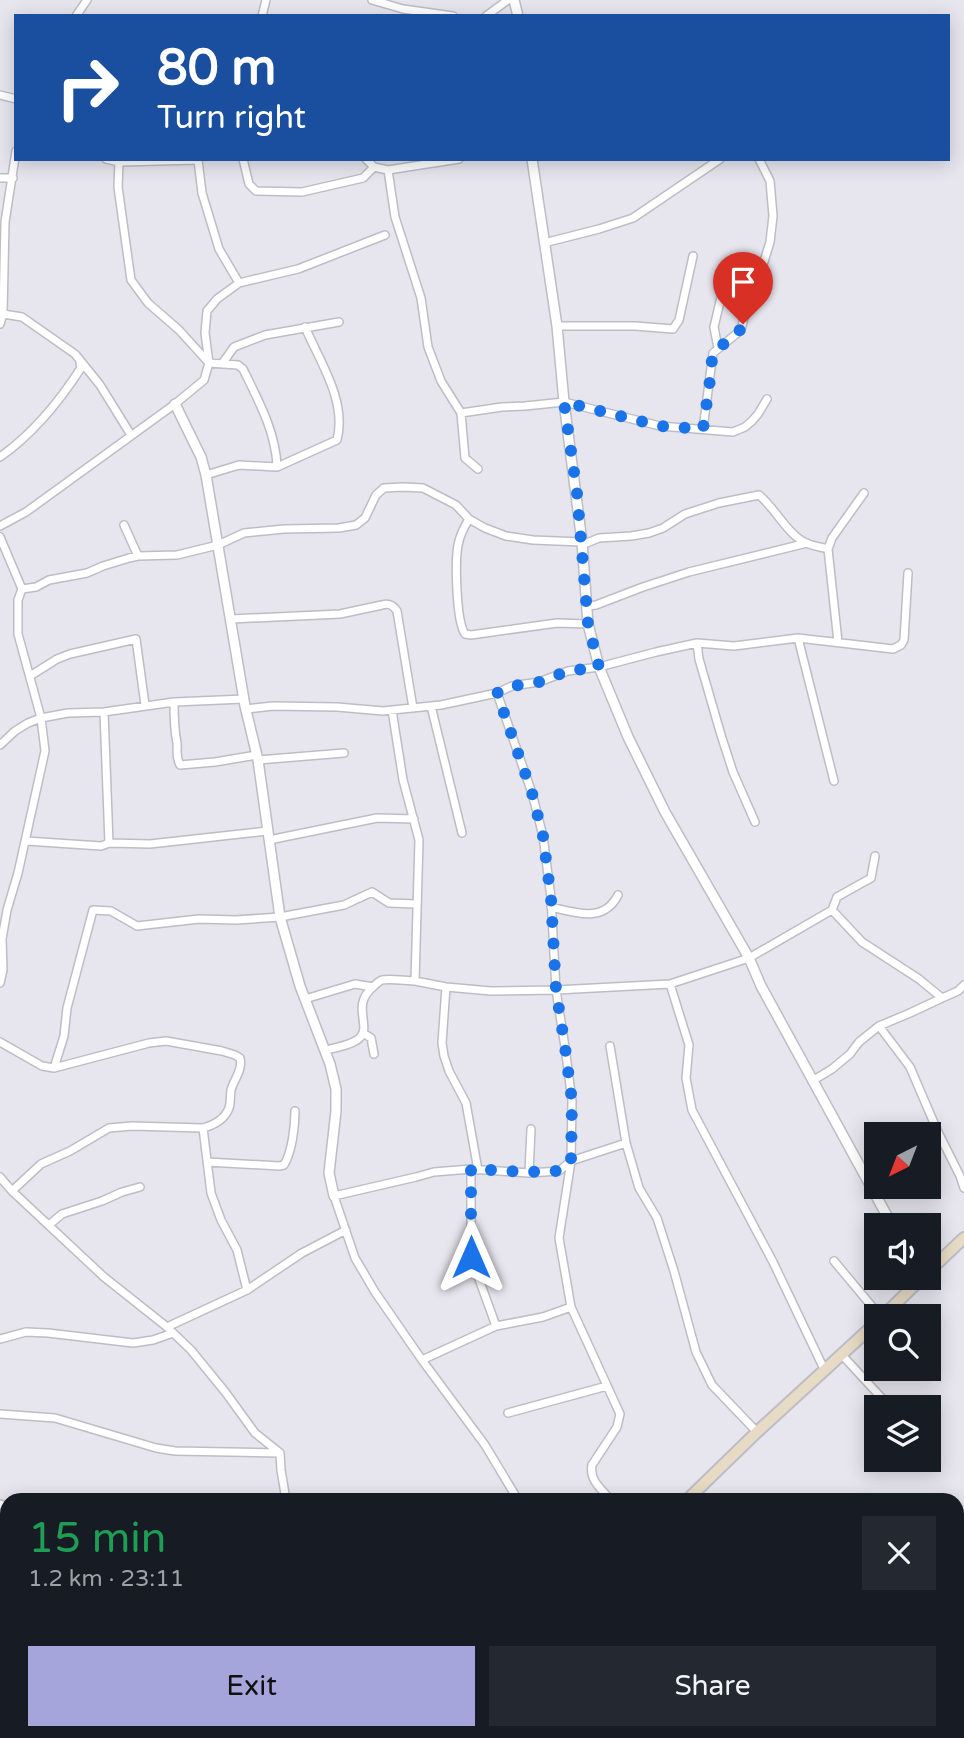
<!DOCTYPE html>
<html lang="en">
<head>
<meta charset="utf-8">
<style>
  body { margin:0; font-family:"Varela Round",sans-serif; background:#242831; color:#f1f3f6; height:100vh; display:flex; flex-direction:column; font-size:26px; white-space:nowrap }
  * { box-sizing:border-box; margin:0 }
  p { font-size:23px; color:#9ea1a6 }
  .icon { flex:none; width:38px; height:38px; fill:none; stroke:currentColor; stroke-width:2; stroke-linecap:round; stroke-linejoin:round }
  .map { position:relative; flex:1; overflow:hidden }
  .panel { position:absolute; left:0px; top:1493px; width:964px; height:247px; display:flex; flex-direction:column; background:#171b24; border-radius:21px 21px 0 0; box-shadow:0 4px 18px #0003 }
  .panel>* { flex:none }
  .banner { position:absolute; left:14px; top:14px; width:936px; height:147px; border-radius:0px; box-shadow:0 4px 18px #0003; background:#1a4fa0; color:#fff; overflow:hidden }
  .needle { width:46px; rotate:222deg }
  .tools { position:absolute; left:864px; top:1122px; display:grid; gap:14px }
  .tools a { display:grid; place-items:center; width:77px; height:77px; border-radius:0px; background:#171b24; box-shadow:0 4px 18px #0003; font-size:35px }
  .pin { position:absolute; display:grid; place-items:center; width:60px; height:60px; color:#fff; margin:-72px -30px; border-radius:50% 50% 50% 0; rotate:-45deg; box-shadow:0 0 7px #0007 }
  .pin .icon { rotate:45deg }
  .me { position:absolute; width:77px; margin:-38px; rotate:0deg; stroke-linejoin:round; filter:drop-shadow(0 0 5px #0008) }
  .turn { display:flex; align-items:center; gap:24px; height:147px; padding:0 28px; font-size:32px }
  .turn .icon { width:91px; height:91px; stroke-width:2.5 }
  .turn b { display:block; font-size:49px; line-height:60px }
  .round { display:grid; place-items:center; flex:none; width:74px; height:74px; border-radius:0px; background:#242831 }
  .head { display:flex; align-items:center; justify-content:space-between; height:119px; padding:0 28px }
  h1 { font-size:42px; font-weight:600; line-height:52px; color:#1e9e55 }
  .cta { display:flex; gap:14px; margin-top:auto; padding:14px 28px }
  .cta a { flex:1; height:80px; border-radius:0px; background:#a5a5db; color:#111; font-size:28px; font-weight:600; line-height:80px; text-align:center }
  .cta a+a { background:#242831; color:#f1f3f6 }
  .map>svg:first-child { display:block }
</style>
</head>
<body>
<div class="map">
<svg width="964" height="1738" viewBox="0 0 964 1738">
  <rect width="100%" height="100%" fill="#e7e6ef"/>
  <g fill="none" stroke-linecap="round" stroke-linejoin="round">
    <defs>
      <path id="minor" d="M372,0l31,9 50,7
        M76,16l11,-16
        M262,16l4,-16
        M486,16l22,-16
        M0,95l16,4
        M106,159l13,3 79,-2 4,33 17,56 20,34
        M243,159l6,25 7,7 46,1 61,-14 11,-11
        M366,159l8,8 14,3 71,-11
        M119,162l-1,25 13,93 17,23 31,27 30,33 -4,-30 2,-22 10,-12 22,-16 59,-14 87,-34
        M388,170l7,47 26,81 7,49 13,34 20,32 4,45 13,11
        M0,178h13
        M544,243l55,-14 34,-11 87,-59
        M3,314l19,3 53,37 25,31 31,50
        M0,324l3,-10 2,-92 11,-71
        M557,326h78l38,3 6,-9 14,-64
        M718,348l-4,-21 9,-38 10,-10
        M222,364l12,-17 31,-12 74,-13
        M461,413l41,-6 23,-1 39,-4 96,24 73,6 12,-5 7,-6 6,-7 9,-15
        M703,429l10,-76 28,-23 8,-32 13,-30 8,-26 3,-26 -3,-35 -11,-22
        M0,457c33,-23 59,-55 81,-89l-1,-5
        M206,475l33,-10 38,2 60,-27c10,-39 -17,-78 -32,-113
        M469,519c-5,8 -9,16 -11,26 -3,16 -2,76 7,89l6,1 86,-12 31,1
        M124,525l14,31
        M0,526l26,-14 149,-108 29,-24 5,-17 29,2 5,4c15,31 33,63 34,98
        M0,537l22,52 -4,11v34l23,84 4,33 -27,122 -11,37 -5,29 1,31 -3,13
        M582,545l17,-7 32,-2 18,-3 14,-5 22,-14 34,-11 40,-8c17,14 28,39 47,48 7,3 15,4 22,6
        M22,589l14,-2 13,-7 38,-7 16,-7 26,-8 9,-2 39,-1 41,-10 26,-12 40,-4 55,-1 17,-3 9,-7 11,-23 8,-7 19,-1 20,1 33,17 13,14 16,9 21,8 27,4 49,2
        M587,606l9,-1 47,-18 46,-15 118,-29
        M231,619l109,-5 42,-9c7,-2 11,0 15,6l16,97
        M798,638l36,143
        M838,642l-10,-93 4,-11 32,-45
        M697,643l2,16 22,76 12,37 22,50
        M30,676l27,-17 13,-5 66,-15 9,66
        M497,693l35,100 11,43 8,62 5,92 9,57 7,54 -1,60 -12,77 12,69 49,107 -3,13 -25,38c-3,15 9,24 19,35
        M174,702c0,14 0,27 3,41 1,9 -2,12 3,22l35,-3 42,-7
        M431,706l31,127
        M246,709l27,-3 64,1 46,4 58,-6 56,-12 15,-7 27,-4 29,-11 31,-4 57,-15 41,-9 37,3 64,-8 95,11 8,-4 3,-5 4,-67
        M392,710l11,70 16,60 -4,141 31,6 45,4 65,-1 114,-6 79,-26 83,-48 5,-13 34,-19 4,-22
        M104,712l5,131
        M0,745l15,-14 13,-8 13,-5 27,-5 36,-1 70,-10 70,-3
        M258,760l86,-7
        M269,840l108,-22 37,1
        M26,841l75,5 8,-3 41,1 117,-13
        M551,907c26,6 53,16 67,-12
        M670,984l19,61 -3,33 6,32 81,152 52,109
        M446,987l-4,56 2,13 5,15 17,32 12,67
        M942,998l16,-7 6,-6
        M305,999l50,-15 18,3
        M879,1026l31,41 27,63 23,46 4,12
        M363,1033l8,5 3,16
        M0,1042l42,24 12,2 95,-25 17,-2 56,10 13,4 5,3c3,12 -6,21 -9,32 -1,6 0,12 -2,18 -4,11 -15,17 -26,20l-71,-2 -23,2 -39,23 -29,13 -29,27
        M610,1046l16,97 13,45 18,30 17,53 22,81 16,33 45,47
        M325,1050c10,-2 23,-4 32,-10 18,-12 -8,-33 16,-53 3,-3 6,-6 9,-7 8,-2 25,1 33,1
        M54,1068l10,-32 3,-28 26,-98 18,1 26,15 62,-7 37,1 44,-3 64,-12 28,-13 17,11 28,1
        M812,1081l20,-12 18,-15 9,-12 20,-16 31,-13 32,-15 -23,-19 -57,-37 -30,-32
        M203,1128l8,65 10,27 16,30 10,40
        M207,1162l72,4 5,-1c8,-13 11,-39 11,-54
        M471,1169v88l25,69
        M529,1173l2,-44
        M0,1177l12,14 92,86 63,50 24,23 35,43 29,40 25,20 1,17 5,30
        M49,1225l13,-11 40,-13 20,-9 18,-5
        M834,1261l46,55
        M167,1327l80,-37 55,-37 44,-23
        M0,1339l26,-7 22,1 85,10 20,-3 20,-7
        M842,1355l48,52
        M422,1360l74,-34 47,-9 28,-10
        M508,1413l99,-27
        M0,1414l55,4 101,30 19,3 105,2
        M518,1500l-33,-55 -63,-85 -47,-68 -20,-34 -21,-62 82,-19 18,-5 37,-3 58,4 30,-2 12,-10 55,-18
        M0,1504l7,2
        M0,1650l7,-4
        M21,1732v6
        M77,1732l2,6
        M513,1732l6,6
        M293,1738v-6
        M491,1738l4,-6"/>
      <path id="tertiary" d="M514,0l4,16
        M532,159l25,167 7,76 18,140 6,82 11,43 29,70 37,75 84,146 12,28 131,239
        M175,404l26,53 5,18 39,231 13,54 22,157 20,69 30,78 6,25v22l-7,62 5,23"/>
      <path id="secondary" d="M929,1271l35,-33
        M883,1316l39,-38
        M687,1500l70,-68 120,-110
        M397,1738l4,-6"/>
    </defs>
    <use href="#minor" stroke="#bdbdc5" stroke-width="10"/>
    <use href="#tertiary" stroke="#bdbdc5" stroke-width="12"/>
    <use href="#secondary" stroke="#bdbdc5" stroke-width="14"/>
    <use href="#minor" stroke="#fff" stroke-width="7"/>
    <use href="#tertiary" stroke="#fff" stroke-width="9"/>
    <use href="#secondary" stroke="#e8dbc5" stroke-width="10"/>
  </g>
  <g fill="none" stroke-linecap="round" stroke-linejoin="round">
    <path stroke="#1a73e8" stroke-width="12" stroke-dasharray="0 21.6" d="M471,1257v-88l58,3 30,-1 12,-10 1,-60 -7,-54 -9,-57 -5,-92 -8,-62 -11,-43 -35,-100 15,-7 27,-4 29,-11 31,-4 -11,-43 -11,-131 -13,-91 96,24 43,3 9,-63c-3,-22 24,-23 31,-42"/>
  </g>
</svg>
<div class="tools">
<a><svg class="needle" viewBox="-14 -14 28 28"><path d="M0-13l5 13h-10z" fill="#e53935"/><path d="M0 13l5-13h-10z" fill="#9ea1a6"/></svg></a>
<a><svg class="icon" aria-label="sound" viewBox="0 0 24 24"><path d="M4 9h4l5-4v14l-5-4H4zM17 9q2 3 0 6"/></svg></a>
<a><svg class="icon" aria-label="search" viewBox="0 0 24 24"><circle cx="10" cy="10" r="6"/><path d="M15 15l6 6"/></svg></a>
<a><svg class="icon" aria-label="layers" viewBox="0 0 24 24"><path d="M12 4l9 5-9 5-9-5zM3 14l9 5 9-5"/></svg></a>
</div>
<div class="pin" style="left:743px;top:324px;background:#d93025"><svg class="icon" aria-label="arrive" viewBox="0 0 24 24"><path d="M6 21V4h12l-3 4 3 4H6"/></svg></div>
<svg class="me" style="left:471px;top:1257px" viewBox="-20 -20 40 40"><path d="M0-17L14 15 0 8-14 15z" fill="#1a73e8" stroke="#fff" stroke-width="4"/></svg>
<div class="banner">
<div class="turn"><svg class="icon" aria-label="right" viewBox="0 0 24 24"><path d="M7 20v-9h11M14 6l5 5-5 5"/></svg><div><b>80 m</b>Turn right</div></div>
</div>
<section class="panel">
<div class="head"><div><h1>15 min</h1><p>1.2 km · 23:11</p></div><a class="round"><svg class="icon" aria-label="close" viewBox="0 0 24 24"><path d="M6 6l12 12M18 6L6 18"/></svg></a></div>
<div class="cta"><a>Exit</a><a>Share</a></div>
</section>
</div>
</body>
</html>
